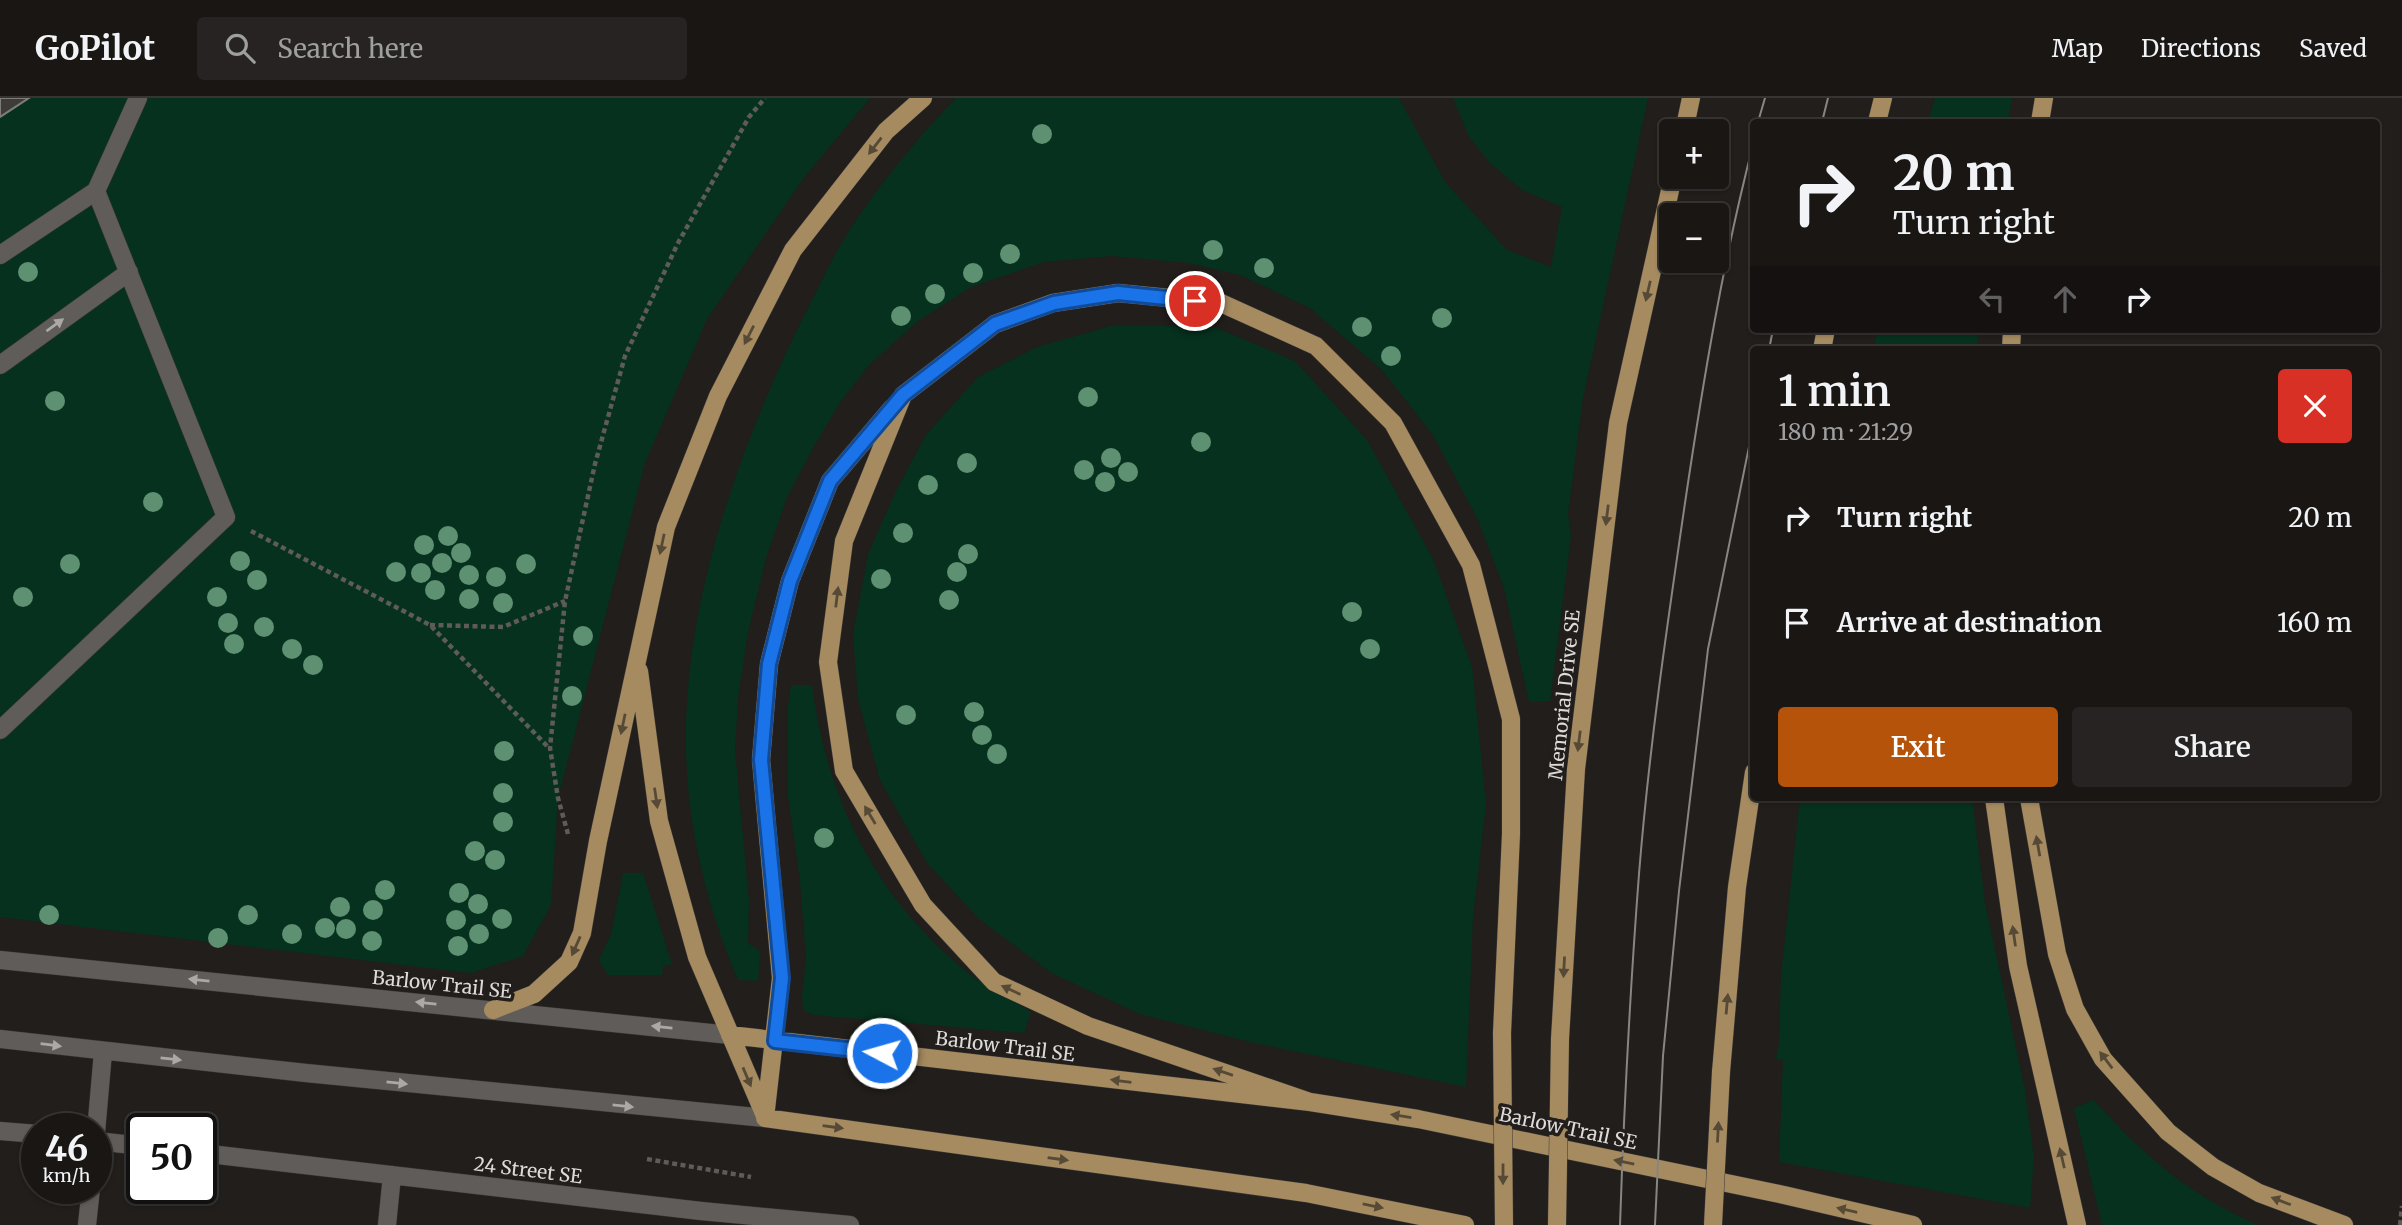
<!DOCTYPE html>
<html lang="en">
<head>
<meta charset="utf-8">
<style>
  body { margin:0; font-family:Merriweather,serif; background:#262322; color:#f1f3f6; height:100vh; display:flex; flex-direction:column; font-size:26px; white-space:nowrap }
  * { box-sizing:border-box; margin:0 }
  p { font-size:23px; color:#9f9fa0 }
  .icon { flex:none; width:38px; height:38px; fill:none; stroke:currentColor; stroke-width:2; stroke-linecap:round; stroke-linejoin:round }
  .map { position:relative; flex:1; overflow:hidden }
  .details { position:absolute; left:1750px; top:248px; width:630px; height:455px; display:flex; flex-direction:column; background:#191614; border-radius:7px; box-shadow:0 2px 5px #0004,0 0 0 2px #373534 }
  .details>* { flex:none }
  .hud { position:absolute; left:1750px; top:21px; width:630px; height:214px; border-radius:7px; box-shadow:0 2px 5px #0004,0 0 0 2px #373534; background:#191614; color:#f1f3f6; overflow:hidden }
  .tools { position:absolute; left:1659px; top:21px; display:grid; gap:14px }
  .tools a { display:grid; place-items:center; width:70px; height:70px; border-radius:7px; background:#191614; box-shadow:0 2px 5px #0004,0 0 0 2px #373534; font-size:35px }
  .speed { position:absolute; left:21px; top:1015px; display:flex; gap:14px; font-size:35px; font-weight:700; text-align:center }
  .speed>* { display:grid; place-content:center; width:91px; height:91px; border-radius:50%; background:#191614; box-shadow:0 2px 5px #0004,0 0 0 2px #373534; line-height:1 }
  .speed small { font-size:18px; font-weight:400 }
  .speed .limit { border:4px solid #111; border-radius:10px; background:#fff; color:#111 }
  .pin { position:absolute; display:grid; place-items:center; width:60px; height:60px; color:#fff; margin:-30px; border:4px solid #fff; border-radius:50%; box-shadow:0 2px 7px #0007 }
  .me { position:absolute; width:77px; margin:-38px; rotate:276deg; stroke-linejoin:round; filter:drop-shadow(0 0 5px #0008) }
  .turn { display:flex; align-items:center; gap:24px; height:147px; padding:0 28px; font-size:32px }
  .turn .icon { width:91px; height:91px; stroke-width:2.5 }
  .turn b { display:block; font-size:49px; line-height:60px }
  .lanes { display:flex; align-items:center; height:66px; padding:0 28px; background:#0003; justify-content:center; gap:35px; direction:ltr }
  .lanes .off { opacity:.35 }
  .round { display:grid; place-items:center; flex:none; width:74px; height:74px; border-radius:7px; background:#262322 }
  .headline { display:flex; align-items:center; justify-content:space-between; height:119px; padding:0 28px }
  h1 { font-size:42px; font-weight:600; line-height:52px }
  .button { display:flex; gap:14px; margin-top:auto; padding:14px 28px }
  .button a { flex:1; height:80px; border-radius:7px; background:#b45309; color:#fff; font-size:28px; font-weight:600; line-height:80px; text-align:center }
  .button a+a { background:#262322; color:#f1f3f6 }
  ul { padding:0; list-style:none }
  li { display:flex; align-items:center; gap:21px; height:105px; padding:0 28px }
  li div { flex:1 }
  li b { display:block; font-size:26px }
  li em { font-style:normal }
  header { display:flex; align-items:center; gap:42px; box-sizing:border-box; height:98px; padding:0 35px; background:#191614; border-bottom:2px solid #373534 }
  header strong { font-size:33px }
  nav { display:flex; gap:38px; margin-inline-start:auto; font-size:24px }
  .search { width:490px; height:63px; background:#262322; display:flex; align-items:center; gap:18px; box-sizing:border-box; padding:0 24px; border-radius:7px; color:#9f9fa0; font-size:26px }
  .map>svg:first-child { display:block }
</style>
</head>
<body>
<header>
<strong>GoPilot</strong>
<div class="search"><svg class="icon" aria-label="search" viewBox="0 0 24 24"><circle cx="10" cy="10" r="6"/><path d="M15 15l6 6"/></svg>Search here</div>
<nav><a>Map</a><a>Directions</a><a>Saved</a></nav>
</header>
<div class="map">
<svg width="2402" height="1127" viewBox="0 0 2402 1127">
  <rect width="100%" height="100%" fill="#211e1b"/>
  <path fill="#06311e" d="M0,0h870l-67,81 -96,140 -62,144 -87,335 -7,107 -28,51 -52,17 -471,-56z
    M956,0h443l46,84 62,68 44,17 11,-60 -40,-17 -31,-26 -22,-27 -16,-39h195l-65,300 -15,115 3,23 -21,165 -21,1 -25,-114 -26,-68 -45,-85 -51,-65 -72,-62 -70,-33 -51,-12 -77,-7 -68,6 -73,25 -54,35 -48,43 -30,39 -26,44 -26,49 -21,61 -18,74 -10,66 -3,53 14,150 -1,42 12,8 -2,30 -20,-1c-33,-78 -53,-162 -52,-247 1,-143 59,-302 124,-429 12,-23 23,-48 37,-70 32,-50 68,-93 109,-136z
    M1935,0h77l-4,24h-80z
    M1115,227l99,2 81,34 72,79 66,119 39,108 14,137 -13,113 -7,170 -212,-44 -114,-29 -87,-40 -74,-55 -52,-56 -47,-83 -22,-81 -5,-64 15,-81 28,-63 30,-56 52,-58 59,-30z
    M1878,231h100l-1,21h-104z
    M791,587h21c15,118 66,217 160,291 18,14 40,24 59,36l-7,21 -211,-18 -10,-5 -1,-14 4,-38 -6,-78 -12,-84v-90z
    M1800,700h172l13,105 40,187 9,68 -4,50 -251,-46 4,-102 -7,-1 3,-16 2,-66z
    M623,775h20l29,91 -9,2 -1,9h-54l-9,-15 12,-26z
    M2094,1002c48,55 97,96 164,125h-156l-28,-117z"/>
  <path fill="#3e3c38" stroke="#807d79" stroke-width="2" d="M0,0h29l-29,19z"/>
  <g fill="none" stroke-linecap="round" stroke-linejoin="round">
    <defs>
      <path id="minor" d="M0,157l96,-64
        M0,267l129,-93
        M0,632l226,-213 -130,-326 42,-93
        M0,862l730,75
        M0,941l306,34 459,45
        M0,1033l37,3
        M96,1034l7,-80
        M96,1043l46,5
        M201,1055l500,58 149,14
        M87,1127l4,-37
        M387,1127l5,-50"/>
      <path id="major" d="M1877,24l6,-24
        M2040,24l4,-24
        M1684,33l7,-33
        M1822,252l4,-21
        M2011,252l1,-21
        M639,573l20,150 38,136 68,159
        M1994,700l24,168 59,259
        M2029,700l28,156 18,55 28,50 65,73 45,35 46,26 85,32
        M493,912l41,-16 35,-32 13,-29 16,-92 68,-314 52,-131 75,-146 93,-119 37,-33
        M730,937l580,67 108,17 366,76 129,30
        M1560,941l16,-270 42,-346 55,-246
        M1721,974l16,-185 17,-115
        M1310,1004l-222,-76 -94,-44 -71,-77 -79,-134 -16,-109 16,-121 59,-146 92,-71 58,-21 65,-10 103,10 95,43 77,77 78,142 40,154v115l-9,199
        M765,1020l16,-140 -20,-218 8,-96 21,-83 40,-100 62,-73
        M765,1020l541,75 159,32"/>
    </defs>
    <use href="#minor" stroke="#3d3a39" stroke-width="19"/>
    <use href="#major" stroke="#3d3a39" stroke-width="19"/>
    <path stroke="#5e5b58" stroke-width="4.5" stroke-dasharray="5 3.5" stroke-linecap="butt" d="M251,433l179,94 119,123
      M430,527l73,2 62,-26
      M568,736l-10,-36 -8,-50 15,-147 30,-137 30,-108 53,-113 71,-126 16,-19
      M647,1061l104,18
      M2400,1127l2,-19"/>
    <use href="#minor" stroke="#605c59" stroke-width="18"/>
    <use href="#major" stroke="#a68b60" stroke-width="18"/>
    <path stroke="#888583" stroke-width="2" d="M1758,24l7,-24
      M1822,24l6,-24
      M1769,252l4,-21
      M1620,1127c4,-117 10,-234 19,-351 10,-125 28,-248 46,-371 18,-121 38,-243 69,-362
      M1655,1127l8,-169 16,-165 29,-242 46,-227"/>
    <defs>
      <path id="major-bridge" d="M1502,935l2,192
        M1557,1127l3,-186
        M1713,1127l8,-153"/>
    </defs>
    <use href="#major-bridge" stroke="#3d3a39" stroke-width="19" stroke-linecap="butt"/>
    <use href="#major-bridge" stroke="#a68b60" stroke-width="18"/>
  </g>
  <g fill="#5e9072">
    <circle cx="1042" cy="36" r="10"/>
    <circle cx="1213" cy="152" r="10"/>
    <circle cx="1010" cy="156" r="10"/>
    <circle cx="1264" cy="170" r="10"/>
    <circle cx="28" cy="174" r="10"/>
    <circle cx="973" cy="175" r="10"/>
    <circle cx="935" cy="196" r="10"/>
    <circle cx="901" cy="218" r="10"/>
    <circle cx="1442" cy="220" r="10"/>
    <circle cx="1362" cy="229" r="10"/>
    <circle cx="1391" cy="258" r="10"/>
    <circle cx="1088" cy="299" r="10"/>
    <circle cx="55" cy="303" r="10"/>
    <circle cx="1201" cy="344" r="10"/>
    <circle cx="1111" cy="360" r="10"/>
    <circle cx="967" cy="365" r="10"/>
    <circle cx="1084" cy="372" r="10"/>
    <circle cx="1128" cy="374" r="10"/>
    <circle cx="1105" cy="384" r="10"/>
    <circle cx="928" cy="387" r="10"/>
    <circle cx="153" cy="404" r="10"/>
    <circle cx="903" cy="435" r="10"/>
    <circle cx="448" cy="438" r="10"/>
    <circle cx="424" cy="447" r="10"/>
    <circle cx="461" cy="455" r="10"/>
    <circle cx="968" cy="456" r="10"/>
    <circle cx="240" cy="463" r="10"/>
    <circle cx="442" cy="465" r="10"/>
    <circle cx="70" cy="466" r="10"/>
    <circle cx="526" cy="466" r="10"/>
    <circle cx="396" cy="474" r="10"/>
    <circle cx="957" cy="474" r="10"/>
    <circle cx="421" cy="475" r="10"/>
    <circle cx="469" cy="477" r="10"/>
    <circle cx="496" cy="479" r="10"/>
    <circle cx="881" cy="481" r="10"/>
    <circle cx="257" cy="482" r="10"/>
    <circle cx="435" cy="492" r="10"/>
    <circle cx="23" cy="499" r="10"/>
    <circle cx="217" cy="499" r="10"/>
    <circle cx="469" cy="501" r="10"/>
    <circle cx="949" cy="502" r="10"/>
    <circle cx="503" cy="505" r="10"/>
    <circle cx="1352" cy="514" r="10"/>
    <circle cx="228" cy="525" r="10"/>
    <circle cx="264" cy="529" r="10"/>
    <circle cx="583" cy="538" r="10"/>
    <circle cx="234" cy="546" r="10"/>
    <circle cx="292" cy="551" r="10"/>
    <circle cx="1370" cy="551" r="10"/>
    <circle cx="313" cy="567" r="10"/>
    <circle cx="572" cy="598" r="10"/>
    <circle cx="974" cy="614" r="10"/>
    <circle cx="906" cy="617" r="10"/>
    <circle cx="982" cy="637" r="10"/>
    <circle cx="504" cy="653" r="10"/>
    <circle cx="997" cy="656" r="10"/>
    <circle cx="503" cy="695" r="10"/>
    <circle cx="503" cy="724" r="10"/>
    <circle cx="824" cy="740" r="10"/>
    <circle cx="475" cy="753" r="10"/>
    <circle cx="495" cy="762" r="10"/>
    <circle cx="385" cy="792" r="10"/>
    <circle cx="459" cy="795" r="10"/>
    <circle cx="478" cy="806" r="10"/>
    <circle cx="340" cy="809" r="10"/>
    <circle cx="373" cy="812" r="10"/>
    <circle cx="49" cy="817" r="10"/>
    <circle cx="248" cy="817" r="10"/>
    <circle cx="502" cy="821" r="10"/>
    <circle cx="456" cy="822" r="10"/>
    <circle cx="325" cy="830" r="10"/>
    <circle cx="346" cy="831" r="10"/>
    <circle cx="292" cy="836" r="10"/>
    <circle cx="479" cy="836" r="10"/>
    <circle cx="218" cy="840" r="10"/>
    <circle cx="372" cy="843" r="10"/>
    <circle cx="458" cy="848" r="10"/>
  </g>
  <defs><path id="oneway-solid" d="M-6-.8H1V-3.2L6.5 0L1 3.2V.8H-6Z" transform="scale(1.75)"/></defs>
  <g fill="#564a37">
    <use href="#oneway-solid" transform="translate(875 48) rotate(128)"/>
    <use href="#oneway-solid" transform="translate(1648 193) rotate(103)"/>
    <use href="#oneway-solid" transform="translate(749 237) rotate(117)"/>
    <use href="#oneway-solid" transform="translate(1607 417) rotate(97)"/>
    <use href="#oneway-solid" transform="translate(662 446) rotate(102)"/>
    <use href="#oneway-solid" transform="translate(837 499) rotate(-83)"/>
    <use href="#oneway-solid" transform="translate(623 626) rotate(102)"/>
    <use href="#oneway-solid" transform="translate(1579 643) rotate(97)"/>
    <use href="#oneway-solid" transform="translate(656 700) rotate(82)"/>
    <use href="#oneway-solid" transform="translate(870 717) rotate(-121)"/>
    <use href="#oneway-solid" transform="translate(2038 748) rotate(-100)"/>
    <use href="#oneway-solid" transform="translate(2014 838) rotate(-98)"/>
    <use href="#oneway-solid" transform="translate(576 848) rotate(114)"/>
    <use href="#oneway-solid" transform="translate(1564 869) rotate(93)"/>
    <use href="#oneway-solid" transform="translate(1011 892) rotate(-155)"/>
    <use href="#oneway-solid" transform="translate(1727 906) rotate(-85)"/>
    <use href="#oneway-solid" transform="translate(2106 962) rotate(-127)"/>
    <use href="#oneway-solid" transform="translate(1223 974) rotate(-161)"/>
    <use href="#oneway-solid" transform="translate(747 979) rotate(67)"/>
    <use href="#oneway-solid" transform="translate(1121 983) rotate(-173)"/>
    <use href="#oneway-solid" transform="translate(1401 1018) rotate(-171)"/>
    <use href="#oneway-solid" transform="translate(833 1029) rotate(8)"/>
    <use href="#oneway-solid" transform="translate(1718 1034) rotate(-87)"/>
    <use href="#oneway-solid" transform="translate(2062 1060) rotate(-103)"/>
    <use href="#oneway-solid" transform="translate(1058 1061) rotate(8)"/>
    <use href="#oneway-solid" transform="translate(1624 1064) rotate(-168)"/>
    <use href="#oneway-solid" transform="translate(1503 1076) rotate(90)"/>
    <use href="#oneway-solid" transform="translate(2281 1103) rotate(-159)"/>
    <use href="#oneway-solid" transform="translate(1373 1108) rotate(11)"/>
    <use href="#oneway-solid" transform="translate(1847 1112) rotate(-167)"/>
  </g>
  <g fill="#aba8a6">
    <use href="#oneway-solid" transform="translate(55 227) rotate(-36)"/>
    <use href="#oneway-solid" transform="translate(199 882) rotate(-174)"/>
    <use href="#oneway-solid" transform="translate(426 905) rotate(-174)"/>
    <use href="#oneway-solid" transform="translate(662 929) rotate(-174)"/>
    <use href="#oneway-solid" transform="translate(51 947) rotate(7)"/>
    <use href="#oneway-solid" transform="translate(171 961) rotate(6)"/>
    <use href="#oneway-solid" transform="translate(397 985) rotate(6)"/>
    <use href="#oneway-solid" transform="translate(623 1008) rotate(6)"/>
  </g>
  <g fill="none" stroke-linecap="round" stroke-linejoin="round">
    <defs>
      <path id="route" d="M882,955l-107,-12 7,-63 -21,-218 8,-96 21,-83 40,-100 73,-86 92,-71 59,-21 64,-10 77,8"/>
    </defs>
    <use href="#route" stroke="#114b97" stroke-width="18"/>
    <use href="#route" stroke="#1a73e8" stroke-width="12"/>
  </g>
  <g text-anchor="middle" stroke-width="7" stroke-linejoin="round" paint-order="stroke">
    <g font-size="19" fill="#dddad9" stroke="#211e1b">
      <text transform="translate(1564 597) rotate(-84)" y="7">Memorial Drive SE</text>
      <text transform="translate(442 886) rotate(6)" y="7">Barlow Trail SE</text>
      <text transform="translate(1005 948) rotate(7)" y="7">Barlow Trail SE</text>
      <text transform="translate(1568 1030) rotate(12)" y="7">Barlow Trail SE</text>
      <text transform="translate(528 1072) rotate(7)" y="7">24 Street SE</text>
    </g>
  </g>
</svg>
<div class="tools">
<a>+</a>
<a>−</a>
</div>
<div class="speed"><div>46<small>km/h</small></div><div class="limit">50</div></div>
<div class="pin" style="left:1195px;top:203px;background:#d93025"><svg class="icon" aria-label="arrive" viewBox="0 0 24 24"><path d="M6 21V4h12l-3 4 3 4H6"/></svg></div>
<svg class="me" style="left:882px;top:955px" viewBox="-20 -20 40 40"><circle r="17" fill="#1a73e8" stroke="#fff" stroke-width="3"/><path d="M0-11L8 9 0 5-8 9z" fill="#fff"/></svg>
<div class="hud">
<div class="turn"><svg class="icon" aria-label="right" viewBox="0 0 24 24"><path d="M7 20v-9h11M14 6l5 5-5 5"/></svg><div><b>20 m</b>Turn right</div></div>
<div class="lanes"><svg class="icon off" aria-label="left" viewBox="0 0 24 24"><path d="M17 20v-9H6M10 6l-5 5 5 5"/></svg><svg class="icon off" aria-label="ahead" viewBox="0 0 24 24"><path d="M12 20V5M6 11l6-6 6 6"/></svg><svg class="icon" aria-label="right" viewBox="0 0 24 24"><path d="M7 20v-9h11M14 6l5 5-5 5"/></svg></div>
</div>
<section class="details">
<div class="headline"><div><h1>1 min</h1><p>180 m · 21:29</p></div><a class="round" style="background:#d93025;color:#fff"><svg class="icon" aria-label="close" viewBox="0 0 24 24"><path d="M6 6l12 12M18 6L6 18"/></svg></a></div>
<ul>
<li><svg class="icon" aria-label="right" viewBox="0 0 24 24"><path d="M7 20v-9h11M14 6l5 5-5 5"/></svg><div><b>Turn right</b></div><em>20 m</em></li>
<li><svg class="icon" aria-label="arrive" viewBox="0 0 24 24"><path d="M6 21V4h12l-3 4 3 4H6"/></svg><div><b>Arrive at destination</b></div><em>160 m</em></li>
</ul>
<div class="button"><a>Exit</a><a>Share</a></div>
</section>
</div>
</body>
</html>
